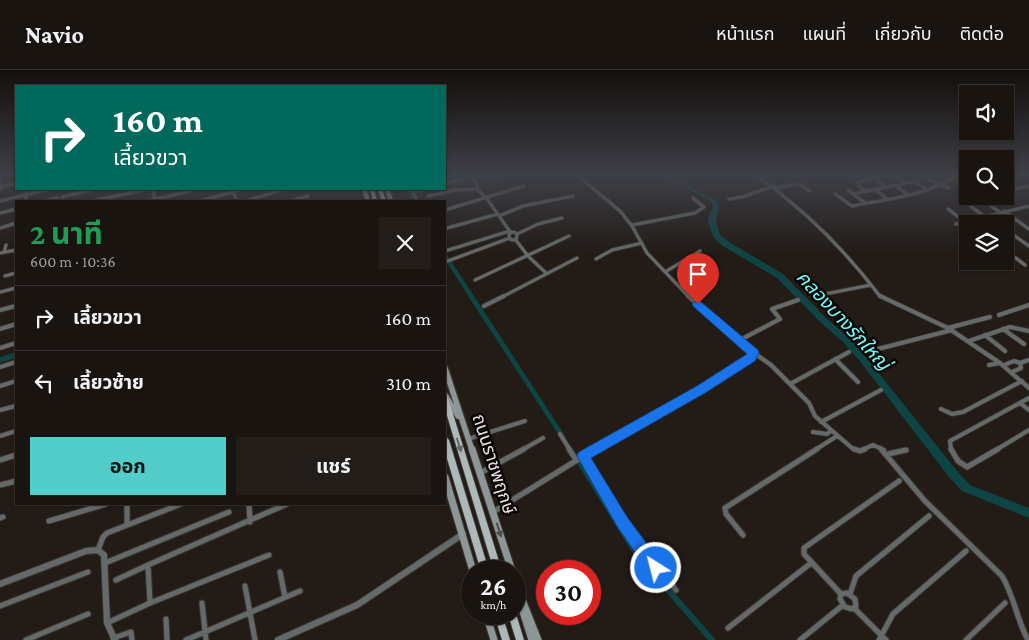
<!DOCTYPE html>
<html lang="th">
<head>
<meta charset="utf-8">
<style>
  body { margin:0; font-family:"Crimson Pro","Noto Sans Thai",serif; background:#231d19; color:#f1f3f6; height:100vh; display:flex; flex-direction:column; font-size:19px; white-space:nowrap }
  * { box-sizing:border-box; margin:0 }
  p { font-size:16px; color:#9f9e9f }
  .icon { flex:none; width:28px; height:28px; fill:none; stroke:currentColor; stroke-width:2; stroke-linecap:round; stroke-linejoin:round }
  .map { position:relative; flex:1; overflow:hidden }
  .sheet { position:absolute; left:15px; top:130px; width:431px; height:305px; display:flex; flex-direction:column; background:#1a1410; border-radius:0px; box-shadow:0 1px 4px #0004,0 0 0 1px #383330 }
  .sheet>* { flex:none }
  .hud { position:absolute; left:15px; top:15px; width:431px; height:105px; border-radius:0px; box-shadow:0 1px 4px #0004,0 0 0 1px #383330; background:#00695c; color:#fff; overflow:hidden }
  .buttons { position:absolute; left:959px; top:15px; display:grid; gap:10px }
  .buttons a { display:grid; place-items:center; width:55px; height:55px; border-radius:0px; background:#1a1410; box-shadow:0 1px 4px #0004,0 0 0 1px #383330; font-size:25px }
  .speed { position:absolute; left:461px; top:490px; display:flex; gap:10px; font-size:25px; font-weight:700; text-align:center }
  .speed>* { display:grid; place-content:center; width:65px; height:65px; border-radius:50%; background:#1a1410; box-shadow:0 1px 4px #0004,0 0 0 1px #383330; line-height:1 }
  .speed small { font-size:12px; font-weight:400 }
  .speed .limit { border:8px solid #d22; background:#fff; color:#111 }
  .pin { position:absolute; display:grid; place-items:center; width:42px; height:42px; color:#fff; margin:-51px -21px; border-radius:50% 50% 50% 0; rotate:-45deg; box-shadow:0 0 5px #0007 }
  .pin .icon { rotate:45deg }
  .me { position:absolute; width:55px; margin:-28px; rotate:324deg; stroke-linejoin:round; filter:drop-shadow(0 0 4px #0008) }
  .turn { display:flex; align-items:center; gap:18px; height:105px; padding:0 15px; font-size:22px }
  .turn .icon { width:65px; height:65px; stroke-width:2.5 }
  .turn b { display:block; font-size:35px; line-height:42px }
  .round { display:grid; place-items:center; flex:none; width:52px; height:52px; border-radius:0px; background:#231d19 }
  .summary { display:flex; align-items:center; justify-content:space-between; height:85px; padding:0 15px }
  h1 { font-size:30px; font-weight:700; line-height:38px; color:#1e9e55 }
  .button { display:flex; gap:10px; margin-top:auto; padding:10px 15px }
  .button a { flex:1; height:58px; border-radius:0px; background:#53cdca; color:#111; font-size:20px; font-weight:700; line-height:58px; text-align:center }
  .button a+a { background:#231d19; color:#f1f3f6 }
  ul { padding:0; list-style:none }
  li { display:flex; align-items:center; gap:15px; height:65px; padding:0 15px; border-top:1px solid #383330 }
  li div { flex:1 }
  li b { display:block; font-size:19px }
  li em { font-style:normal }
  header { display:flex; align-items:center; gap:30px; box-sizing:border-box; height:70px; padding:0 25px; background:#1a1410; border-bottom:1px solid #383330 }
  header strong { font-size:24px }
  nav { display:flex; gap:28px; margin-inline-start:auto; font-size:18px }
  .map>svg:first-child { display:block }
</style>
</head>
<body>
<header>
<strong>Navio</strong>
<nav><a>หน้าแรก</a><a>แผนที่</a><a>เกี่ยวกับ</a><a>ติดต่อ</a></nav>
</header>
<div class="map">
<svg width="1029" height="570" viewBox="0 0 1029 570">
  <rect width="100%" height="100%" fill="#221b16"/>
  <g fill="none" stroke-linecap="round" stroke-linejoin="round">
    <path stroke="#0e4544" stroke-width="4.5" d="M408,119l6,12
      M445,186l27,41"/>
    <path stroke="#0e4544" stroke-width="5" d="M471,226l92,141
      M0,290l16,-5"/>
    <path stroke="#0e4544" stroke-width="6" d="M576,386l62,100 74,84"/>
    <path fill="#0e4544" fill-rule="evenodd" d="M660,104h7l47,25 5,6 -3,16 4,14 9,7 54,32 43,44 21,18 18,20 92,115 13,14 59,23v10l-67,-27 -13,-14 -90,-117 -18,-20 -21,-18 -43,-44 -54,-32 -9,-8 -6,-17 5,-16 -3,-4z"/>
    <defs>
      <path id="minor-far2" d="M483,104l11,4 10,-4
        M576,104l44,37 12,15 15,27 42,44
        M754,104c48,33 90,75 125,121l4,2
        M894,104l11,9
        M915,104l34,14
        M963,104l5,3
        M1,108v11
        M472,108l6,8
        M874,108l11,9
        M1005,108l24,-4
        M914,111l14,9
        M857,112l35,-8
        M445,114l39,-10
        M895,115l12,9
        M859,116l6,5
        M0,117l16,-4
        M776,118l23,-4 11,7
        M25,119l1,12
        M153,119l2,12
        M411,119l6,12
        M875,119l12,10
        M848,120l17,13
        M416,121l9,-2
        M1005,121l24,-5
        M233,122l4,9
        M835,124l17,12c36,-7 71,-10 103,-29
        M853,124l58,-12 20,-8
        M428,126l27,-6 22,-1 10,10 24,34
        M977,126l24,17
        M1002,126l3,2
        M62,127l33,-8
        M729,129l13,-2 32,-11
        M0,131l49,-12
        M46,131l11,-3
        M92,131l56,-12
        M147,131l43,-10
        M200,131l43,-12
        M246,131l38,-12
        M291,131l17,-5
        M965,132l20,15
        M948,139l17,13
        M445,140l79,-24
        M1004,141l25,18
        M0,143l16,-4
        M499,146l24,-10 50,-10
        M988,146l10,8
        M956,154l73,-18
        M632,155l63,-12 9,-6 -11,-9
        M0,158l16,-5
        M447,158l51,-14
        M1005,159l24,17
        M509 166a4 4 0 1 1 8 0a4 4 0 1 1-8 0Z
        M517,164l21,-10 24,-6
        M515,169l13,17 18,17
        M1005,180l20,15
        M445,181l65,-20
        M4,182l2,-7
        M0,183l16,-3
        M596,189l16,-9 30,-7
        M445,192l65,-24
        M665,202l35,-21
        M5,206l11,-3
        M475,210l94,-44
        M0,222l16,-4
        M825,224l46,-9
        M502,227l75,-39"/>
      <path id="minor-far1" d="M880,226l68,32 52,35 29,25
        M484,236l20,-10
        M0,240l16,-4
        M999,245l30,-10
        M948,258l42,-11
        M0,259l16,-5
        M1003,259l21,15
        M985,265l20,16
        M738,271l42,-22 -8,-10 26,-9
        M969,271l41,-14 19,4
        M0,278l16,-5
        M874,280l78,-20
        M754,283l17,12 38,38 6,13 37,32 5,2
        M835,289l23,23
        M1020,293l9,-3
        M989,295l11,-2
        M1004,295l10,-4 6,2
        M0,297l16,-5
        M1012,302l9,-4 -1,-5
        M790,314l59,-32
        M0,316l16,-5
        M1020,333l9,7
        M941,339l11,5 11,-2 59,-31
        M0,340l16,-4
        M821,352l60,-32
        M813,362l14,2 4,-3
        M560,364l10,16
        M0,366l16,-5
        M468,369l57,-18
        M522,380l21,-12
        M593,380l112,-63 41,-25 8,-9 -66,-57
        M815,380l22,-14
        M862,380l11,-5 11,5
        M951,380l-1,-9 79,-43
        M996,380l33,-20"/>
      <path id="minor" d="M569,379l7,11
        M854,379l6,2 5,-2
        M881,379l44,52 77,75c12,20 15,44 26,64
        M951,379l7,12 9,6 31,-18
        M888,384l18,-4
        M583,386l54,87 39,47
        M0,390l16,-5
        M480,403l44,-24
        M0,415l16,-4
        M127,434v21
        M249,434l1,18
        M493,442l102,-63
        M0,448l3,-1
        M49,451l57,-17
        M743,465l-17,-21 -1,-6 92,-59
        M98,480l5,-13 4,-4 74,-29
        M105,493l124,-51
        M280,502l5,25
        M116,510l32,-15
        M245,516l10,54
        M847,523l8,6 1,7 -4,3 -7,-2 -5,-8 1,-5z
        M841,524l-37,-40v-6l95,-67
        M850,524l6,-18 73,-60
        M150,533l-2,-38 139,-61
        M202,533l4,37
        M0,536l88,-34
        M854,538l32,32
        M166,549l1,21
        M107,553l43,-20 119,-48
        M728,558l83,-65
        M113,568l18,-6 1,8
        M26,570l62,-26
        M186,570l114,-49
        M800,570l43,-35
        M879,570l14,-26 73,-63
        M966,570l39,-37"/>
      <path id="tertiary" d="M0,514l86,-33 12,-1 6,5 3,68 8,17
        M278,570l79,-35 106,-71"/>
      <path id="secondary-far2" d="M364,119l4,12
        M387,119l4,12"/>
      <path id="secondary-far1" d="M445,298l27,82
        M445,325l13,21"/>
      <path id="secondary" d="M472,379l40,122
        M445,407l28,94
        M515,512l23,58
        M519,529l13,41
        M486,544l8,26"/>
      <path id="primary" d="M370,119h4l3,12h-4z
        M378,119h4l4,12h-4z
        M445,325l2,1 1,2 54,173h-8l-49,-162z
        M445,367l2,1 2,2 40,131h-8l-36,-119z
        M515,541l1,3 8,26h-8l-8,-26h7z
        M494,544h8l8,26h-8z"/>
    </defs>
    <use href="#minor-far2" stroke="#3e3732" stroke-width="4.5"/>
    <use href="#minor-far1" stroke="#3e3732" stroke-width="5.5"/>
    <use href="#minor" stroke="#3e3732" stroke-width="7"/>
    <use href="#tertiary" stroke="#3e3732" stroke-width="8"/>
    <use href="#secondary-far2" stroke="#3e3732" stroke-width="5.5"/>
    <use href="#secondary-far1" stroke="#3e3732" stroke-width="8"/>
    <use href="#secondary" stroke="#3e3732" stroke-width="9"/>
    <use href="#primary" stroke="#3e3732" stroke-width="2"/>
    <use href="#minor-far2" stroke="#646a69" stroke-width="3"/>
    <use href="#minor-far1" stroke="#646a69" stroke-width="4"/>
    <use href="#minor" stroke="#646a69" stroke-width="5"/>
    <use href="#tertiary" stroke="#646a69" stroke-width="6"/>
    <use href="#secondary-far2" stroke="#8d9696" stroke-width="4.5"/>
    <use href="#secondary-far1" stroke="#8d9696" stroke-width="5.5"/>
    <use href="#secondary" stroke="#8d9696" stroke-width="7"/>
    <use href="#primary" fill="#adb9b8" fill-rule="evenodd"/>
  </g>
  <defs><path id="oneway-solid" d="M-6-.8H1V-3.2L6.5 0L1 3.2V.8H-6Z" transform="scale(1.25)"/></defs>
  <use fill="#636867" href="#oneway-solid" transform="translate(459 375) rotate(73)"/>
  <use fill="#4b4e4e" href="#oneway-solid" transform="translate(499 460) rotate(72)"/>
  <linearGradient id="sky" x2="0" y2="1"><stop stop-color="#130f0c"/><stop offset="0.57" stop-color="#3e3f47"/><stop offset="1" stop-color="#3e3f47" stop-opacity="0"/></linearGradient>
  <rect width="1029" height="184" fill="url(#sky)"/>
  <path fill="#1a73e8" stroke="#114b97" d="M698,231l3,1 57,48 1,3 -4,8 -50,32 -114,65 36,59 34,46 2,5 -2,6 -5,2 -6,-2 -33,-48 -40,-70 2,-4 118,-66 50,-32 -53,-47 -2,-3 2,-2z"/>
  <g text-anchor="middle" stroke-width="5" stroke-linejoin="round" paint-order="stroke">
    <g font-size="18" fill="#e8e3e0" stroke="#090605">
      <text transform="translate(494 394) rotate(72)" y="6">ถนนราชพฤกษ์</text>
    </g>
    <g font-size="19" font-style="italic" fill="#73fefa" stroke="#090605">
      <text transform="translate(844 250) rotate(47)" y="7">คลองบางรักใหญ่</text>
    </g>
  </g>
</svg>
<div class="buttons">
<a><svg class="icon" aria-label="sound" viewBox="0 0 24 24"><path d="M4 9h4l5-4v14l-5-4H4zM17 9q2 3 0 6"/></svg></a>
<a><svg class="icon" aria-label="search" viewBox="0 0 24 24"><circle cx="10" cy="10" r="6"/><path d="M15 15l6 6"/></svg></a>
<a><svg class="icon" aria-label="layers" viewBox="0 0 24 24"><path d="M12 4l9 5-9 5-9-5zM3 14l9 5 9-5"/></svg></a>
</div>
<div class="speed"><div>26<small>km/h</small></div><div class="limit">30</div></div>
<div class="pin" style="left:698px;top:234px;background:#d93025"><svg class="icon" aria-label="arrive" viewBox="0 0 24 24"><path d="M6 21V4h12l-3 4 3 4H6"/></svg></div>
<svg class="me" style="left:656px;top:498px" viewBox="-20 -20 40 40"><circle r="17" fill="#1a73e8" stroke="#fff" stroke-width="3"/><path d="M0-11L8 9 0 5-8 9z" fill="#fff"/></svg>
<div class="hud">
<div class="turn"><svg class="icon" aria-label="right" viewBox="0 0 24 24"><path d="M7 20v-9h11M14 6l5 5-5 5"/></svg><div><b>160 m</b>เลี้ยวขวา</div></div>
</div>
<section class="sheet">
<div class="summary"><div><h1>2 นาที</h1><p>600 m · 10:36</p></div><a class="round"><svg class="icon" aria-label="close" viewBox="0 0 24 24"><path d="M6 6l12 12M18 6L6 18"/></svg></a></div>
<ul>
<li><svg class="icon" aria-label="right" viewBox="0 0 24 24"><path d="M7 20v-9h11M14 6l5 5-5 5"/></svg><div><b>เลี้ยวขวา</b></div><em>160 m</em></li>
<li><svg class="icon" aria-label="left" viewBox="0 0 24 24"><path d="M17 20v-9H6M10 6l-5 5 5 5"/></svg><div><b>เลี้ยวซ้าย</b></div><em>310 m</em></li>
</ul>
<div class="button"><a>ออก</a><a>แชร์</a></div>
</section>
</div>
</body>
</html>
